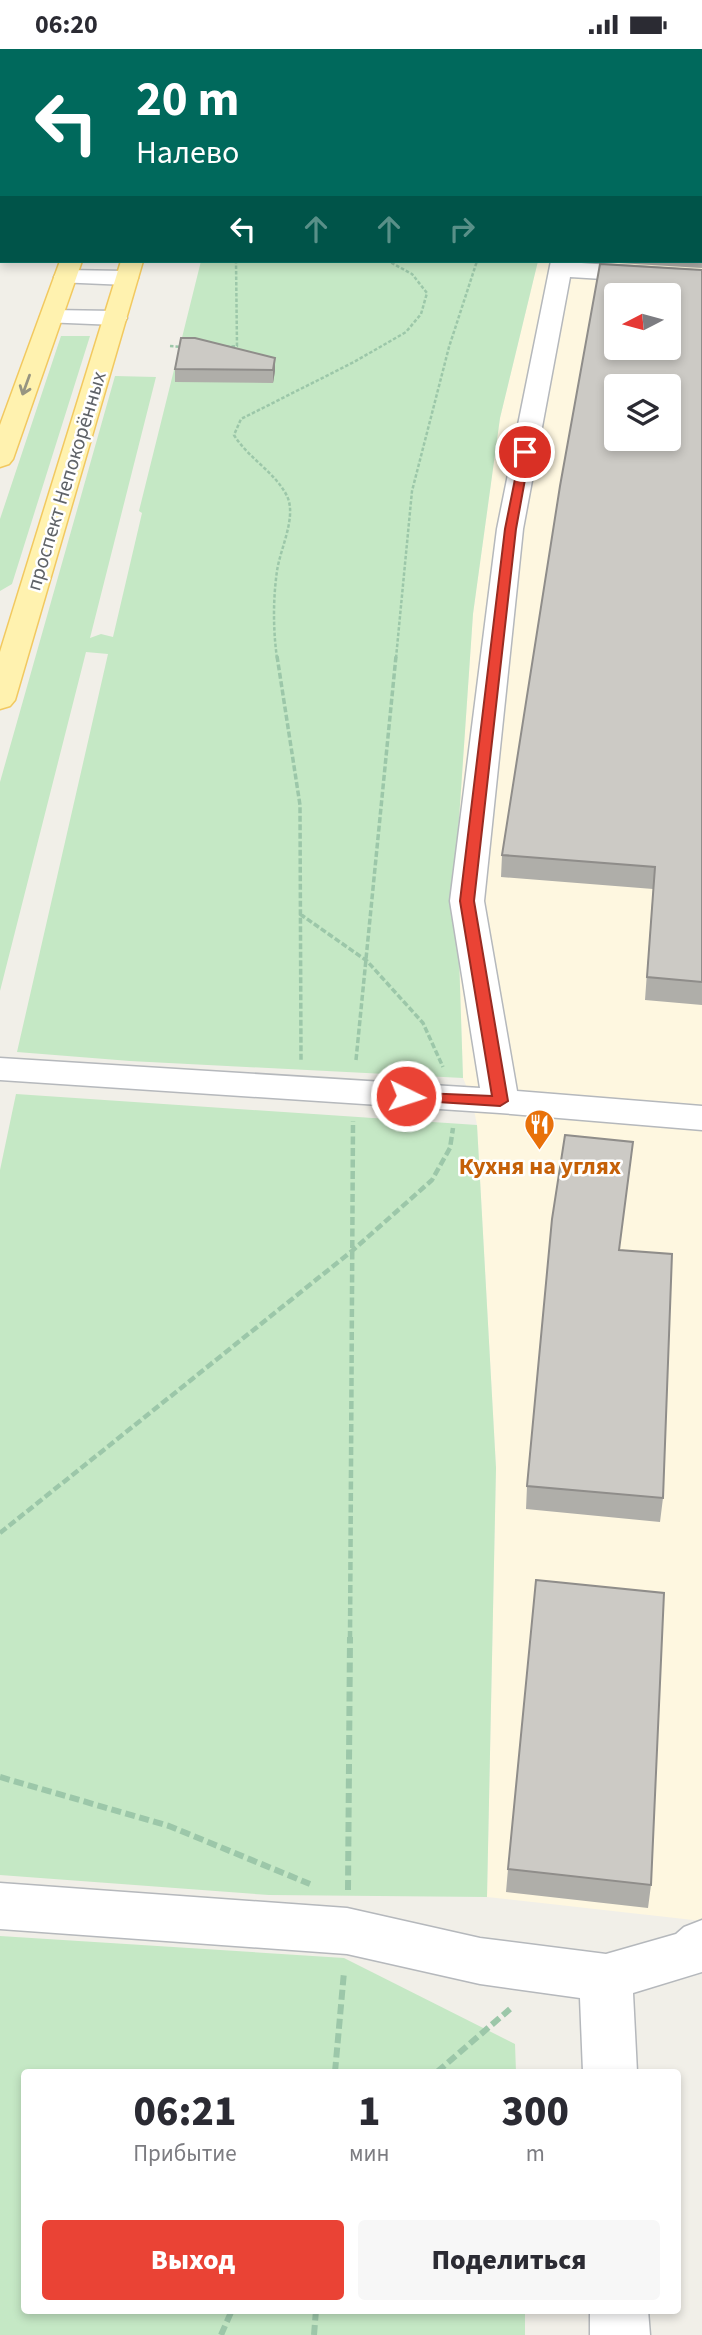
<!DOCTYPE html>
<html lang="ru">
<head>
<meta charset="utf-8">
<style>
  body { margin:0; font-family:"Source Sans 3",sans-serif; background:#f7f7f7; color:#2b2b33; height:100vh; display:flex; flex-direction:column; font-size:26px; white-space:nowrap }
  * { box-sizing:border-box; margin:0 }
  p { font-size:23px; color:#7c7c81 }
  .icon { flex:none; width:38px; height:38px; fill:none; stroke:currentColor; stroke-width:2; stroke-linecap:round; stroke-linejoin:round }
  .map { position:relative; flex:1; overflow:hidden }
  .panel { position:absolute; left:21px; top:2020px; width:660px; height:245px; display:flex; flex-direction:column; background:#fff; border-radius:7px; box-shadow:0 4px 10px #0003 }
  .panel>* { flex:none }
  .hud { position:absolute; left:0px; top:0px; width:704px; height:214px; box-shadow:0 4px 10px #0003; background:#00695c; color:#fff; overflow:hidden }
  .needle { width:46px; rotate:264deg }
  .controls { position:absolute; left:604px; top:234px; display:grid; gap:14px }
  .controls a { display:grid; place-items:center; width:77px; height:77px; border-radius:7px; background:#fff; box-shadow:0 4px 10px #0003; font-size:35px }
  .pin { position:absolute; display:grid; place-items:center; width:60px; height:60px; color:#fff; margin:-30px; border:4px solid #fff; border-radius:50%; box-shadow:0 2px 7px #0007 }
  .me { position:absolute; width:77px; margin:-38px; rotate:94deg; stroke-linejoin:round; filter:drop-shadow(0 0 5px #0008) }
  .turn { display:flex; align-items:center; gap:24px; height:147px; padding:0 21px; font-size:32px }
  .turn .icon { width:91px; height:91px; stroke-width:2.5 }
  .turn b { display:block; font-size:49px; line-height:60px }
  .lanes { display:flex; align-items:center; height:66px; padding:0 21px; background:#0003; justify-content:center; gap:35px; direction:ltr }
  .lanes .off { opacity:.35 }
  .eta { display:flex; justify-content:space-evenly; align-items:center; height:119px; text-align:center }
  .eta b { font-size:42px; font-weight:800; line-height:49px }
  .action { display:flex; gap:14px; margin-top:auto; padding:14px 21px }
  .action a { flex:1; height:80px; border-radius:7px; background:#ea4335; color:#fff; font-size:28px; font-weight:800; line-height:80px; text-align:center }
  .action a+a { background:#f7f7f7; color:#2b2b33 }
  .status { display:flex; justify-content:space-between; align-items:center; height:49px; padding:0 35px; background:#fff; direction:ltr }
  .status svg { height:19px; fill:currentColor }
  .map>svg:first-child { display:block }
</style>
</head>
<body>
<div class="status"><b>06:20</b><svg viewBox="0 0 49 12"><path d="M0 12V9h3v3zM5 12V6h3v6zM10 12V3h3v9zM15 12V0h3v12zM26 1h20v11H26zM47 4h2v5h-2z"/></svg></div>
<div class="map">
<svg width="702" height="2286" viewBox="0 0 702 2286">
  <rect width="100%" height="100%" fill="#f1efe8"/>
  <path fill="#fef7e0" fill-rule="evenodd" d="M702,14v1858l-215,-24 9,-429 -19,-343 -5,-25 -9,-22 -7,-215 17,-249 27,-196 38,-157h164zM616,247h52v52h-52zM616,338h52v52h-52z"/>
  <path fill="#c5e8c5" d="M270,0h291l-293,2z
    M201,212h337l-38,157 -27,196 -17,249 7,215 -333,-17 -113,-9 91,-398 -22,-2 -86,339v-209l115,-406 41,1 -66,261 11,-4 12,3 29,-124 -3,-2z
    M61,287h29l-78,248 -12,7v-72z
    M16,1045l461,31 19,343 -9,429 -218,-2 -269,-20v-705z
    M0,1887l344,22 171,86 1,28h-492v238h501v25h-525z"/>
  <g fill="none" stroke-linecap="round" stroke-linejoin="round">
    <defs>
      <path id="minor" d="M0,0h17l1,2h-16v5z
        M38,0h27l1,2h-29z
        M565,0h18l-19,2z
        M618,0h29l1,2h-29z
        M551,212l151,10v14l-132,-8 -47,252 -39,372 33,190 185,15v24l-202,-17 -500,-33v-22l480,30 -30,-187 47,-372z
        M65,221l62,1 8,2 3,5 -3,5 -8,2 -70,-3 -3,-5 3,-5z
        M51,261l65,1 8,2 3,5 -3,5 -8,2 -73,-3 -3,-5 3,-5z
        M0,1834l347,25 133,30 126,16 70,-20 8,-7 18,-7v52l-69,21 4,79h-54l-3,-74 -100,-14 -133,-30 -347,-25z
        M590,2261h58l2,25h-60z"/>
      <path id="major" d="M138,0h18l-19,2z
        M197,0h19l-20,2z
        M60,212h22l-69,198 -4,5 -9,3v-42z
        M121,212h22l-128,439 -5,6 -10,3v-57z"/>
    </defs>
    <use href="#minor" stroke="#b5b8bc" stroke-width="3"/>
    <use href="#major" stroke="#f2c960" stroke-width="3"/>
    <path stroke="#9cc7a9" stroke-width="2.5" stroke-dasharray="3.5 2" stroke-linecap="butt" d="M92,0l3,2
      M389,2l11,-2
      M664,2l38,-1
      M170,297l13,1
      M226,298l11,-1 -1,-85
      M277,609c-4,-28 -4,-59 0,-87 3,-22 20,-54 10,-75 -12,-24 -39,-38 -53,-61l7,-16 113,-57 52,-30 15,-18 6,-21 -15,-19 -24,-13
      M396,609l16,-167 37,-144 28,-86"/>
    <path stroke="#9cc7a9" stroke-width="3.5" stroke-dasharray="6 2.5" stroke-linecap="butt" d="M277,607l23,149 1,255
      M300,865l67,47 56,62 20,44
      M356,1011l40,-404"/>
    <path stroke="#9cc7a9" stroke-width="4.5" stroke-dasharray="8 3.5" stroke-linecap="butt" d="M0,1484l352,-282 80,-71 18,-32 3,-20
      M350,1590l3,-518"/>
    <path stroke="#9cc7a9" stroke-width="6" stroke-dasharray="10 4.5" stroke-linecap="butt" d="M0,1728l169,49 141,58
      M348,1841l2,-253
      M335,2023l9,-100
      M437,2023l73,-63
      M221,2286l11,-25
      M314,2286l2,-25"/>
    <use href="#minor" fill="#fff" fill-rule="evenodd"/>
    <use href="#major" fill="#fff2af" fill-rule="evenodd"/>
  </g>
  <path fill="#afaea9" d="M702,47v172l-100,-6v-1h100z
    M702,221v735l-57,-5 8,-111 -152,-12 1,-22z
    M275,309v13l-2,12 -98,-1v-13z
    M633,1093l-14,108 44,248 -3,24 -134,-13 1,-23z
    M508,1820l143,16 -3,23 -142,-16z"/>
  <path fill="#8f8d8a" d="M2,184v13l-2,2v-14z
    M275,309v13l-2,12v-13z"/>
  <path fill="#cccac5" stroke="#8f8d8a" stroke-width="2" fill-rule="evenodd" d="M600,215l102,6v712l-55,-5 8,-110 -153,-12 58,-369zM616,247h52v52h-52zM616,338h52v52h-52z
    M181,289h14l80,20 -2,12 -98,-1z
    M565,1086l68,7 -14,108 53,4 -9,244 -136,-12 25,-267z
    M536,1531l128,13 -13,292 -143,-16z"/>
  <defs><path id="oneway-shaft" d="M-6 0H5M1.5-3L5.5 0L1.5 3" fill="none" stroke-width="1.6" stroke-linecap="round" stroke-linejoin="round" transform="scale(1.75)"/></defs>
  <use stroke="#979581" href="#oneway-shaft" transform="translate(26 336) rotate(110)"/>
  <path fill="#ea4335" stroke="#982c22" stroke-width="2" d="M521,400l9,3 -14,77 -42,372 34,200 -8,5 -94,-6 -6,-1 -2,-3 2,-4 92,4 -32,-195 45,-372z"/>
  <defs>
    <symbol id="restaurant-pin" viewBox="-11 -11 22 30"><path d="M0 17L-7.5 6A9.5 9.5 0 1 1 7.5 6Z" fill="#e8710a" stroke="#fff"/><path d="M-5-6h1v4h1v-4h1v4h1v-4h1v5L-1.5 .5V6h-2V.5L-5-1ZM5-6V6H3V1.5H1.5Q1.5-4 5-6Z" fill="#fff"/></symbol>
  </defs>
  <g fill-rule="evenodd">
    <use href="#restaurant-pin" x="522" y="1058" width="35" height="47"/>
  </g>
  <g text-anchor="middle" stroke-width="5" stroke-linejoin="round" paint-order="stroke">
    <g font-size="21" fill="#5f6368" stroke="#fff">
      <text transform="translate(66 432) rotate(-73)" y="7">проспект Непокорённых</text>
    </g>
    <g font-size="24" font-weight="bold" fill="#c56008" stroke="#fff">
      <text x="540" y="1125">Кухня на углях</text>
    </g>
  </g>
</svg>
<div class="controls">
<a><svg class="needle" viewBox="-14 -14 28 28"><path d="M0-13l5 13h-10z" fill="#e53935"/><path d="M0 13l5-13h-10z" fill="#7c7c81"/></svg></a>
<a><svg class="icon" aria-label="layers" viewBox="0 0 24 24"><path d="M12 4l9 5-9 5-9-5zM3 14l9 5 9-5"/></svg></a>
</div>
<div class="pin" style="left:525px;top:403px;background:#d93025"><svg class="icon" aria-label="arrive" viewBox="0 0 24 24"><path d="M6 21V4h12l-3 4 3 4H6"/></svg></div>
<svg class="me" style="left:406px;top:1047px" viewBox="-20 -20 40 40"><circle r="17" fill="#ea4335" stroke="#fff" stroke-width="3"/><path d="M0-11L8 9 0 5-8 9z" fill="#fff"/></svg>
<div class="hud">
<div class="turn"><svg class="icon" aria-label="left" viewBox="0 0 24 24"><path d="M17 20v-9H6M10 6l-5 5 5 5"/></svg><div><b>20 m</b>Налево</div></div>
<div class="lanes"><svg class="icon" aria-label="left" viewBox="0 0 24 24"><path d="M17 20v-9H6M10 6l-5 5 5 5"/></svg><svg class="icon off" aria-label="ahead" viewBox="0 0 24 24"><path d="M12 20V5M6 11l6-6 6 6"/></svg><svg class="icon off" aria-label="ahead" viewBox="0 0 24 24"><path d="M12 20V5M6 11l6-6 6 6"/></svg><svg class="icon off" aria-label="right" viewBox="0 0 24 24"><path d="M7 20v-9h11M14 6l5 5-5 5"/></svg></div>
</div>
<section class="panel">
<div class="eta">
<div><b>06:21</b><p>Прибытие</p></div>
<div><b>1</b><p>мин</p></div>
<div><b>300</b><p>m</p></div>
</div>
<div class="action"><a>Выход</a><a>Поделиться</a></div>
</section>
</div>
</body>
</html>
